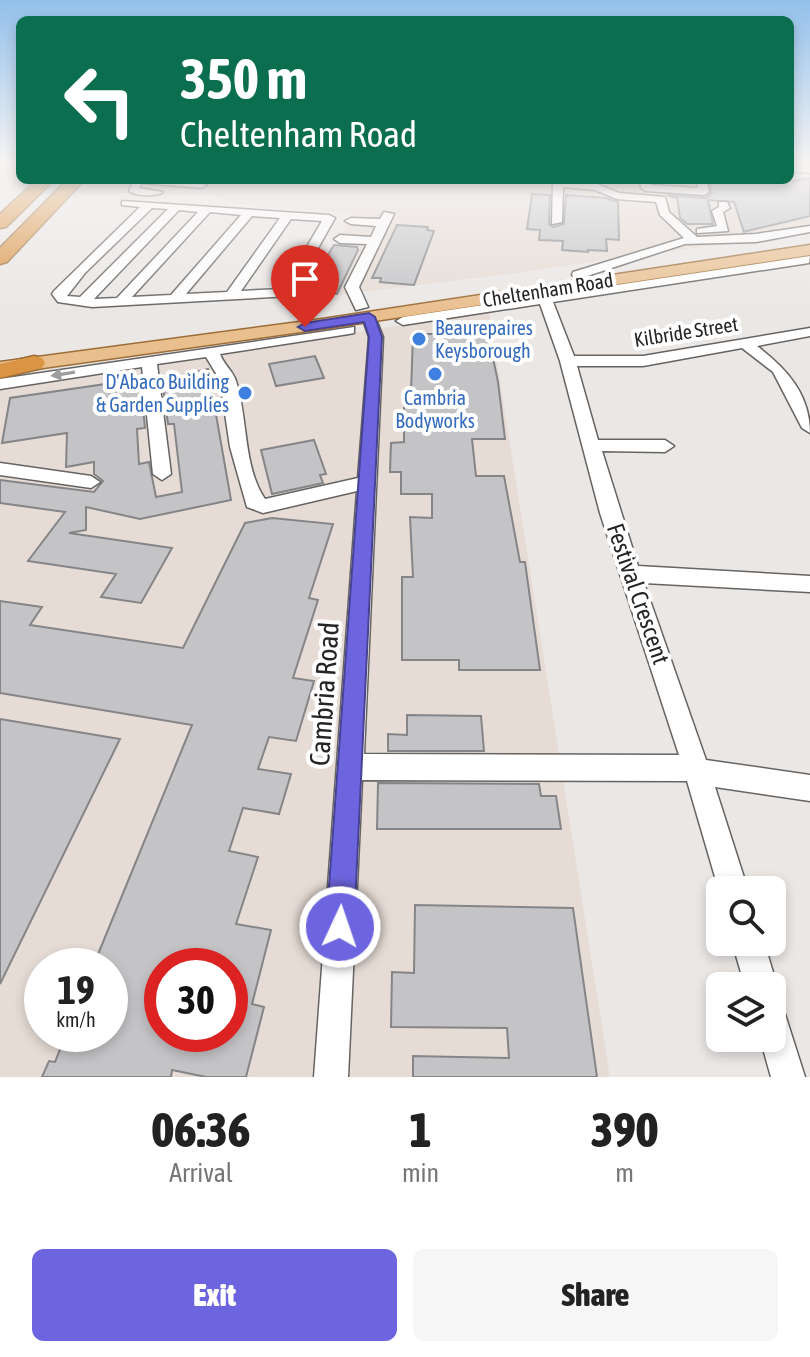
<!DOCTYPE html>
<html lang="en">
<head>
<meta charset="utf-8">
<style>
  body { margin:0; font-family:"Asap Condensed",sans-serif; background:#f6f6f6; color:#222; height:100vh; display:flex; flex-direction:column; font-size:30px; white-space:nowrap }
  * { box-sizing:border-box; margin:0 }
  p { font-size:26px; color:#767676 }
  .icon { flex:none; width:44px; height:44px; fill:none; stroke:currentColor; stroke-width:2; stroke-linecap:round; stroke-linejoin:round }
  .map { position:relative; height:1077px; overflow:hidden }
  .panel { display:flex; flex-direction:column; background:#fff; flex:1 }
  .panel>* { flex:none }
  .banner { position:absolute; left:16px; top:16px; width:778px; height:168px; border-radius:12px; box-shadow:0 4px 12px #0003; background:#0b6e4f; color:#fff; overflow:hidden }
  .tools { position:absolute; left:706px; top:876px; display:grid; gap:16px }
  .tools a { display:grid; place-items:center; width:80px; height:80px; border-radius:12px; background:#fff; box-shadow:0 4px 12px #0003; font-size:40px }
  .speed { position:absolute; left:24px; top:948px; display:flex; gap:16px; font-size:40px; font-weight:700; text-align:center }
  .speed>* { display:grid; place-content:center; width:104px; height:104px; border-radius:50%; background:#fff; box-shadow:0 4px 12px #0003; line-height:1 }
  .speed small { font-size:20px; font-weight:400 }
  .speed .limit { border:12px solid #d22; background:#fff; color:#111 }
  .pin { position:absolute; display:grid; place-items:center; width:68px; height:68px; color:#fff; margin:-82px -34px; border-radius:50% 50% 50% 0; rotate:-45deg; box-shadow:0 0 8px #0007 }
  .pin .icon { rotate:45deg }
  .me { position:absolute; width:88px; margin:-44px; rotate:3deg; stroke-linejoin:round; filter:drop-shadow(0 0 6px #0008) }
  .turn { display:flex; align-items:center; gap:28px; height:168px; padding:0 32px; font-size:36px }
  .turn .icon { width:104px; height:104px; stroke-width:2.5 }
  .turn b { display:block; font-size:56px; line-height:68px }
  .eta { display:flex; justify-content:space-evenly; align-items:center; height:136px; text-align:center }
  .eta b { font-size:48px; font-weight:800; line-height:56px }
  .button { display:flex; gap:16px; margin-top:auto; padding:16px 32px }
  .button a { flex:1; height:92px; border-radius:12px; background:#6d65df; color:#fff; font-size:32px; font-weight:800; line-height:92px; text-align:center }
  .button a+a { background:#f6f6f6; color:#222 }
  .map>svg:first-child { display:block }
</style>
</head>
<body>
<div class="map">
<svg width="810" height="1077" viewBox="0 0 810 1077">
  <rect width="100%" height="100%" fill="#eae7e5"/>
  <path fill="#e6dcd5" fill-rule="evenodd" d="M790,163h20v69l-317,44 -189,23 49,-86 -128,-10 -14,-10 1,-5 8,-8h570z
    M489,311l121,766h-610v-687zM42,966h68v68h-68zM162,966h68v68h-68z"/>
  <path fill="#c4c4c7" stroke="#858588" stroke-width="2" fill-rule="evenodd" d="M810,178v38l-63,15 -3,1 -10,-30 -26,-2 5,24h-26l-7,-6 -3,-20 -10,-3 39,3 6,-5 -3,-13 85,1z
    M532,194l18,1 -1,29 4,3 11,-3 2,-29 40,3 12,4 1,38 -13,-1 1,12 -19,-1v2l-26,-2 1,-9 -24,-1 1,-10 -13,-1z
    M397,225l31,2 -1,3 7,1 -20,54 -34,-3 1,-4h-9z
    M334,245l23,2 1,3 -21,44 -31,-3z
    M413,334h75l10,48 7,57h-33l4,37h28l16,86h5l15,108h-81v-10h-57v-83h11l-3,-60 22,1v-24h-31v-22h-11l1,-29 13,-1v-50h7z
    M315,356l9,22 -48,8 -7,-22z
    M208,369l23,131 -91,19 -54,-12v23l-17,3 103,15 -31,55 -40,-6 15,-23 -88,-13 37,-49 -65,-9v-23l94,12 9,-11 -9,-7v-12l-28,5 1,-34 -65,10 8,-45 130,-19 5,49 -8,1 2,35 10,-2 7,35 26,-5 -8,-68h-6l-6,-44z
    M314,440l12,34 -6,1 3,8 -51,11 -11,-44z
    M272,518l61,6 -24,74 9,2 -25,78 21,3 -18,60 -27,-4 -11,32 33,5 -12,40 -36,-6 -14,43 29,6 -22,67 35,6 -19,74 12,3 -18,70h-40l-34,-7 -1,7h-129l7,-16 6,1 11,-28h44v-68l-16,-2 98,-239 -192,-32v-92l42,6 -12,18 153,23 62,-125zM162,966h68v68h-68z
    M407,715l74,1 3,35h-96v-17l19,1z
    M0,719l120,20 -120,245z
    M378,783l161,1 2,12h15l5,33h-184z
    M415,905l158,3 24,169h-184v-21l96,2 -2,-30 -116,-1 1,-55 22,1z"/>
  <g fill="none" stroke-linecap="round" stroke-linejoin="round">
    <defs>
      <path id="minor" d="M790,165l20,2v6l-20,-2z
        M134,180h44l29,5 -5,3 -60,-5 -3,5 24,4c-7,5 -27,4 -34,-1z
        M553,180l44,4 22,9 46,4 4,15 28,25 59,-3 54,-8v6l-54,10 -71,2 -107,35 -6,-4 1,-3 111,-34 -24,-23 -4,-13 -39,-3 -22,-9 -32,-3 -1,35 -10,2z
        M640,180h10l1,5 47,3 -2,-8h10l3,12 -5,3 -58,-4 -5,-3z
        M122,201l207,14 6,3 -44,78 -199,11 -34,-5 -6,-8 2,-3 86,-84 -18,-2zM152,208l16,1 -88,88 -13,-1 18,-23zM179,210l19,2 -81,86 -23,1zM210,212l31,3 -70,80 -39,2zM252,216l28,2 -53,74 -41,2zM291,219l31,2 -40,68 -41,2z
        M719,202h8l3,6 -7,4 5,19 -31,2v-4l20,-3 -5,-15 7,-4z
        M384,212l10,2 -35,73 9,20 -12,3 -11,-23 22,-43 -27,-1 -6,-4 6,-4 31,2 5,-11 -25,-2 -6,-3 6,-3 29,1z
        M810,256l-1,7 -256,39 21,54h69l167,-28v8l-53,10c30,23 53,48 53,87l-8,-5 -29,-56 -31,-24 -99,18h-66l21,74h67l9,6 -9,6 -63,-1 36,115 172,10v16l-166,-9 62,177 104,15v26l-95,-14 33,103h-28v4l-33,-113 -325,-1 -14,297h-34l43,-586 -94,22 -16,-6 -17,-60 -10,-67 -14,-23 -49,7 14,110 -9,6 -9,-6 -11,-107 -142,22v-10l354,-52v6l-5,1 -129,20c4,11 13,17 16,27 12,37 7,86 29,118l93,-21 11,-141 -7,-20 12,-3 9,23 -19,417 315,1 -79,-242 -40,-152 -20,-57 -137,21 -7,-4 7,-4z
        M0,463l91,13 9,6 -9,6 -91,-13z
        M732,942h32l13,44 -5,11v-11h-27z
        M772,1006l12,5 21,66h-34l-11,-39h12z"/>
      <path id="major" d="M810,245v10l-488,74 -322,45v-12l322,-43z"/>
      <path id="highway" d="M37,180h17l-48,47 -6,1v-14z
        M67,180h17l-77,82 -7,2v-16z
        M34,356l8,2 3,5 -3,5 -42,10v-14z"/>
    </defs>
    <use href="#minor" stroke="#666462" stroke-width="3"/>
    <use href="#major" stroke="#9c6d38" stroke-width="3"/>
    <use href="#highway" stroke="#9c6d38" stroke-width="3"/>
    <use href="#minor" fill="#fff" fill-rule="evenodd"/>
    <use href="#major" fill="#e9bf8e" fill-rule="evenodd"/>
    <use href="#highway" fill="#db9443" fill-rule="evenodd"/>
  </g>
  <defs><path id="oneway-solid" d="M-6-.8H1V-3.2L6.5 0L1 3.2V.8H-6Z" transform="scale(2)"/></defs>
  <use fill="#9d9d9d" href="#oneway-solid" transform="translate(63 374) rotate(171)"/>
  <linearGradient id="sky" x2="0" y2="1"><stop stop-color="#92c0eb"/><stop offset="0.52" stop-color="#f6f4f3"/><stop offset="1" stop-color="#f6f4f3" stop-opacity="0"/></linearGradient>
  <rect width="810" height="313" fill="url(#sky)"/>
  <path fill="#6d65df" stroke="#474291" stroke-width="2" d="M369,313l6,4 7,20 -28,590 -5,10 -9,4 -10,-4 -4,-10 43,-590 -5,-15 -59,9 -7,-4 7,-4z"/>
  <g fill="#3f7fe0" stroke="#fff" stroke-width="3">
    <circle cx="419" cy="339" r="8"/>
    <circle cx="435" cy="374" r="8"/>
    <circle cx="245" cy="393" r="8"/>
  </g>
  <g text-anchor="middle" stroke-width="8" stroke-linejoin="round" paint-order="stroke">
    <g font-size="20" fill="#262525" stroke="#fff">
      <text transform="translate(548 290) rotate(-9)" y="7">Cheltenham Road</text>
      <text transform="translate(686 332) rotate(-9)" y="7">Kilbride Street</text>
    </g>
    <g font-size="20" fill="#366cbe" stroke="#fff" text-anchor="start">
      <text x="435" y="335">Beaurepaires<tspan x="435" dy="23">Keysborough</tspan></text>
      <text x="229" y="389" text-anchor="end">D'Abaco Building<tspan x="229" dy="23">&amp; Garden Supplies</tspan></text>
      <text x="435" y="405" text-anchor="middle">Cambria<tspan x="435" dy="23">Bodyworks</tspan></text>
    </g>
    <g font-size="24" fill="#262525" stroke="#fff">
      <text transform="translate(638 594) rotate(71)" y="8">Festival Crescent</text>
    </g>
    <g font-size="28" fill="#262525" stroke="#fff">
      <text transform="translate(324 694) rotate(-86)" y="10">Cambria Road</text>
    </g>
  </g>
</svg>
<div class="tools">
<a><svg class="icon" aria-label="search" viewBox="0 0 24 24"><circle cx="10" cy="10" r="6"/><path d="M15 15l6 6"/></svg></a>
<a><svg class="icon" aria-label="layers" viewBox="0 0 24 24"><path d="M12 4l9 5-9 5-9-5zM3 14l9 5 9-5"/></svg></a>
</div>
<div class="speed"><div>19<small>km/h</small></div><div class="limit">30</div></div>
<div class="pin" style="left:305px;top:327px;background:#d93025"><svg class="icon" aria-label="arrive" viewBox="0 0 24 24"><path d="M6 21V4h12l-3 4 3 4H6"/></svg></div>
<svg class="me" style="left:340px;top:927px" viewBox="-20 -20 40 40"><circle r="17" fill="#6d65df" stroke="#fff" stroke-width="3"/><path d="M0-11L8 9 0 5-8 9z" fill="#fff"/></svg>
<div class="banner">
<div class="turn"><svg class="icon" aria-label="left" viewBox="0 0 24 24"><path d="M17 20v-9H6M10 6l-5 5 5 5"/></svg><div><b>350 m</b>Cheltenham Road</div></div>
</div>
</div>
<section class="panel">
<div class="eta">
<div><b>06:36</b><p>Arrival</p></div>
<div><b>1</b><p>min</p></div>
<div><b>390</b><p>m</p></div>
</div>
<div class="button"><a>Exit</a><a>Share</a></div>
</section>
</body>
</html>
